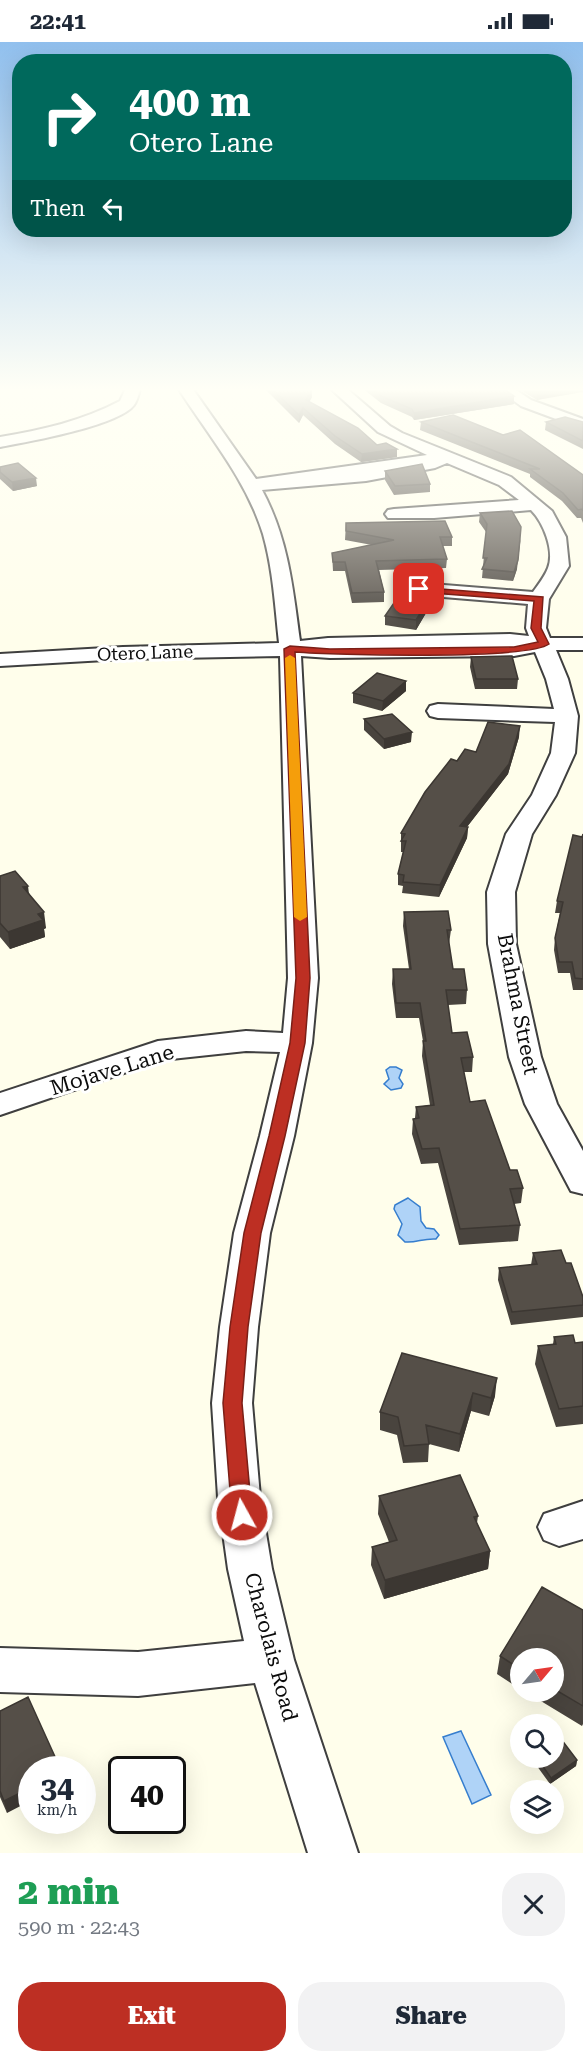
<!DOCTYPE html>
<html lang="en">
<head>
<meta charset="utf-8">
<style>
  body { margin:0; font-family:"Roboto Serif",serif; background:#f2f2f3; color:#1f2937; height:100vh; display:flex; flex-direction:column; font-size:22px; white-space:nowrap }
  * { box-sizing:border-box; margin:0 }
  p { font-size:20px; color:#747a83 }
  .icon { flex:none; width:33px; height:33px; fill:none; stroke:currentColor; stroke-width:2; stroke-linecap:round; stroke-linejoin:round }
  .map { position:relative; height:1811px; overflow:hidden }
  .details { display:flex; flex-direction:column; background:#fff; flex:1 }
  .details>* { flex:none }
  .guide { position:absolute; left:12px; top:12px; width:560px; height:183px; border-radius:24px; box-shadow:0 6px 24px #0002; background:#00695c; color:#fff; overflow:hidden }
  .needle { width:39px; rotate:61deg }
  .tools { position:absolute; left:510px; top:1606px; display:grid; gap:12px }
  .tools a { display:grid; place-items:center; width:54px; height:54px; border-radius:50%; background:#fff; box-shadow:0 6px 24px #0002; font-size:30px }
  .speed { position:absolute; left:18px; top:1714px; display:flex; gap:12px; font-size:30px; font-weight:700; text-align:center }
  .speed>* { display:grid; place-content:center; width:78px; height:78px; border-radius:50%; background:#fff; box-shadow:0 6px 24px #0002; line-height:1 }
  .speed small { font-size:15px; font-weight:400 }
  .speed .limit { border:3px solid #111; border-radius:9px; background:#fff; color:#111 }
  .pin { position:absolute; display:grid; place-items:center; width:51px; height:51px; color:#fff; margin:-26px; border-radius:12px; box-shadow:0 3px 9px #0006 }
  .me { position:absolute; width:66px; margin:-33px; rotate:353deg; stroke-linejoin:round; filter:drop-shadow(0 0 4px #0008) }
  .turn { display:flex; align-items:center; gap:21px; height:126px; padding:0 18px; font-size:27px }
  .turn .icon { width:78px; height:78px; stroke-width:2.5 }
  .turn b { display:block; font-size:42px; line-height:51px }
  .then { display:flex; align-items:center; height:57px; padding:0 18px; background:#0003; gap:12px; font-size:22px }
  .round { display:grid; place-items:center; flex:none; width:63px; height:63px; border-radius:24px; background:#f2f2f3 }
  .summary { display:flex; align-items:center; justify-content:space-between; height:102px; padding:0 18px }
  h1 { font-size:36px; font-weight:800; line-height:45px; color:#1e9e55 }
  .primary-button { display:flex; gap:12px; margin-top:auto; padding:12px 18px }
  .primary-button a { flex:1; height:69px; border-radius:24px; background:#bd2f23; color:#fff; font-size:24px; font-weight:800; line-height:69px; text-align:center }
  .primary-button a+a { background:#f2f2f3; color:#1f2937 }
  .status { display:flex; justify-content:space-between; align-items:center; height:42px; padding:0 30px; background:#fff; direction:ltr }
  .status svg { height:16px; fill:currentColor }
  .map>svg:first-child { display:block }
</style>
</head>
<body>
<div class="status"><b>22:41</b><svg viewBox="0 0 49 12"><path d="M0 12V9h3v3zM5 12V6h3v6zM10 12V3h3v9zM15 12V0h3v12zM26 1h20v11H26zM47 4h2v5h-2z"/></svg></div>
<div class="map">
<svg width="583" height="1811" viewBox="0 0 583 1811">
  <rect width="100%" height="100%" fill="#fffeeb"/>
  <path fill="#afd3f7" stroke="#367ece" stroke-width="1.5" d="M390,1025h6l6,3 -3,8 4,6 -2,4 -10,2 -7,-6 5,-5 -3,-9z
    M408,1156l12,9 1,14 5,7 8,1 5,6 -3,4c-13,-1 -19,4 -31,3l-7,-7 4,-11 -8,-15 1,-4z
    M461,1689l30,64 -19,9 -29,-67z"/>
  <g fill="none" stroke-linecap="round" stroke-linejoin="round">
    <defs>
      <path id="minor" d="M126,346h14c-1,5 -3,13 -6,17 -16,21 -107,37 -134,42v-10c42,-7 82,-16 120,-36z
        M178,346h14l64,91 171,-24 -49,-23 -48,-44h16l44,38 12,7 109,44 41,34 14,26 3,29 -20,33 -3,29 4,10h33v12h-27l12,29 10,37 -3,37 -19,42 -24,39 -17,58 1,52 25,113 16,47 26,47v43l-12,-3 -46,-87 -16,-47 -21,-113 -1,-52 19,-58 26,-39 19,-42 4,-31 -117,-4 -8,-2 -3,-5 3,-5 8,-2 116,5 -8,-30 -11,-27 -21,4 -184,2 -29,-2 17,322 -6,65 -18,93 -24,97 -12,94 -6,76 8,94 12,72 22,91 64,193h-50l-53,-170 -117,13 -138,-4v-44l138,4 106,-11 -16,-72 -10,-72 -6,-94 8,-76 14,-94 26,-97 20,-84 -34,-1 -84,9 -162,55v-22l158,-52 88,-10 37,2 5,-55 -8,-322 -157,3 -123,7v-12l123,-7 156,-4c-4,-37 -6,-74 -16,-109 -17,-55 -55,-99 -85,-146zM447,421l52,22 20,15 -125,9 -6,1 -3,4 3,4h46l97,-8c12,12 24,40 17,58 -3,8 -10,17 -15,24l-114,-9 -7,2 -3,4 3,4 7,2 109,9 -2,24 3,8 -19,-2 -182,4 -28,3c-7,-53 -12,-103 -38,-151l104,-9 69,-13z
        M496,346h17l18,12 52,19v10l-62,-23z
        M583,1459v38l-24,7 -15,-6 -6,-13 6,-13z"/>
    </defs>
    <use href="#minor" stroke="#3f3f3f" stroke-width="4"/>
    <use href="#minor" fill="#fff" fill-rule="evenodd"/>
  </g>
  <path fill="#49443e" d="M264,346h46l2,1v8l-3,5 88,55 -36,5 -26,-18 -32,-29 -4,8z
    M362,346h141l11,16 -100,16 -2,-3 -31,-14z
    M517,346h66l-46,12z
    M421,380l162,53v48l-2,-5h-4l-15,-17 -32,-24v-3l-110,-44z
    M546,380h37v27l-38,-19z
    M0,425l37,19 -24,5 -13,-12z
    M385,429l45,13v8l-36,3 -9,-15z
    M480,471l37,56 -4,12 -31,-3 4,-46 -7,-10z
    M346,481l106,14v9h-9l4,13 -1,9 -67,2 5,22v10l-32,1 -7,-32h-12l-1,-18 40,-8 -27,-5z
    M426,571l-10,17 -31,-5v-9z
    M471,615l47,22 -1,10h-42l-5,-22z
    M406,639v10l-24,20 -29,-8v-10z
    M364,677l47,23 -27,7 -20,-19z
    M519,695l-11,37 -41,53h1l-1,11 -28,59 -37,-4 1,-7 -5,-1v-11l5,-22h-2v-19l56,-72 19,-9z
    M583,792v156h-10l-3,-17h-12l-4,-23 1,-12 5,-25h-5l2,-12z
    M0,834l29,17 17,35 -2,1 1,8 -35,12 -10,-12z
    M404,870l47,18 -2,14 4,25 14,21 -1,14 -18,1 4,28 21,24 -1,15h-8l6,30 40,68 13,18 -2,15 -7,1 6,21 -2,16 -59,4 -21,-82 -17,1 -9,-30 1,-15 2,-1 1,-11 14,-2 -8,-49 1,-15 -4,-23h-23l-4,-34 1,-15h16l-6,-43z
    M533,1211l33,10 17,42v12l-72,8 -13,-45 1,-12 32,-3z
    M554,1295l21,6 8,-1v82l-27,3 -21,-63 3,-18 15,-2z
    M402,1311l93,43 -6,20 -18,-5 -12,41 -30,-8 -1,18 -25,1 -6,-28 -17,-5v-18z
    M379,1454l99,20 -1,7 13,28 -2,18 -104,30 -13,-34 1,-18 17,-5 -11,-28z
    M583,1568v114l-1,2 -56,-34h28v-33h-34v30l-23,-15 3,-18z
    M0,1669l7,102 -7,-16z
    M535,1716h19l23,2 -1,6 -26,18 -16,-22z"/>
  <path fill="#3c3732" d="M563,346h20v4l-46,8v-8z
    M312,347v8l-6,11v-8z
    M514,354v8l-100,16v-7z
    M303,366v7l-4,8v-8z
    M397,407v8l-36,5 1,-8z
    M36,436l1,8 -24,5 -1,-9z
    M521,494l-4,33 -4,12 1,-9z
    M426,562v9l-10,17v-10z
    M406,639v10l-24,20 1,-10z
    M520,684l-1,11 -11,37 -49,63 1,-11z
    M412,690l-1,10 -27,7v-10z
    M468,785l-1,11 -28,59 1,-12z
    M28,844l2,16 -7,-15z
    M44,870l2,16 -2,1 1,8 -35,12 -2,-17 30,-18z
    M497,1336l-2,18 -6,20 2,-18z
    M473,1351l-2,18 -12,41 1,-18z
    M490,1509l-2,18 -104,30 1,-19z
    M577,1718l-1,6 -26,18 1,-6z
    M32,1745v13l-25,13 -3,-12z"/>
  <path fill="#554f48" stroke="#3c3732" stroke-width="1.5" d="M271,346h39l2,1 -6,11 52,28 19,17 9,-2 11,6 -35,5 -27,-18 -32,-28 -4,7z
    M372,346h131l11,8 -100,17 -2,-4 -31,-13z
    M530,346h33l-26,4z
    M453,373l50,20 17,-5 63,45v36l-1,-2 -4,1 -15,-17 -33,-24h10l-119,-47z
    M565,375l18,5v19l-37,-19z
    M18,421l18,15 -24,4 -12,-10v-5z
    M422,422l8,20 -35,2 -10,-15z
    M512,469l9,16 -3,33 -4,12 -32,-3 5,-11h-4l4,-34 -7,-11z
    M445,479l7,16h-12l7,22 -71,2 8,31 -32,1 -7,-31h-12l-1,-9 62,-13 -48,-9v-8z
    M396,558l30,4 -10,16 -31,-4z
    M512,614l6,23h-42l-5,-22z
    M377,631l29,8 -23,20 -30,-8z
    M392,672l20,18 -28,7 -20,-20z
    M488,680l32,4 -11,38 -49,62 8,1 -28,58 -37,-3 1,-7 -6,-1 8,-33h-5l4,-7 -4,-1 24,-41 26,-33 6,2 8,-12 11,3z
    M583,792v145l-8,-1 -3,-16h-13l-4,-24 8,-36 -6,-1 16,-66 9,2z
    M15,829l13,15 -5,1 21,25 -6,2 5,6 -35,12 -8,-9v-47z
    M448,869l3,19h-4l6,39h11l3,21h-21l6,43 15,-1 6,25 -12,1 9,44 15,-2 25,70h7l6,18 -13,1 10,36 -60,4 -21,-81 -17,1 -9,-30 6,-1 -3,-11 18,-2 -11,-64h3l-6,-38h-24l-3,-34h18l-7,-57z
    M561,1208l5,13h5l12,34v8l-71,7 -13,-44 38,-4 -4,-11z
    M573,1293l2,8 8,-1v64l-24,3 -21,-63 18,-2 -2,-7z
    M402,1311l95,25 -6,20 -18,-5 -13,41 -34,-9 3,19 -25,2 -6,-29 -18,-5z
    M460,1433l18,41 -4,1 16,34 -105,29 -13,-33 25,-7 -18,-44z
    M542,1545l41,23v96l-29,-17v-30h-34v10l-20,-13z
    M28,1655l33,73h-29v17l-28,14 -4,-10v-80z
    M561,1697l16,21 -26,18 -14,-20h17v-15z"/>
  <linearGradient id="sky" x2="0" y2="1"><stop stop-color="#91c0ee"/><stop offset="0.58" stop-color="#fffff6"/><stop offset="1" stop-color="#fffff6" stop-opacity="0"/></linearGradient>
  <rect width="583" height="599" fill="url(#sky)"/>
  <path fill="#bd2f23" stroke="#7b1f17" stroke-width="1.5" d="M416,545l127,10 -2,31 8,16c-21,16 -218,11 -254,8l15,326 -5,65 -20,93 -24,97 -13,94 -6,76 10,112 -3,7 -7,2 -7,-2 -3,-7 -9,-112 7,-76 14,-94 25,-97 21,-93 6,-65 -12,-329 6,-3 40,3 184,-2 24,-5 -7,-14 3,-27 -115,-9 -4,-3z"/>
  <path fill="#f59e0b" d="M290,613l5,3 12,259 -7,4 -6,-4 -9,-259z"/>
  <g text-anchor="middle" stroke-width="6" stroke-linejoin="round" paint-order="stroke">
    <g font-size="18" fill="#0c0c0c" stroke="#fff">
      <text transform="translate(145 611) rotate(-2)" y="6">Otero Lane</text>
    </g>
    <g font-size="21" fill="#0c0c0c" stroke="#fff">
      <text transform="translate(518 962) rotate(79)" y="7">Brahma Street</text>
      <text transform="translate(112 1028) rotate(-17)" y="7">Mojave Lane</text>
      <text transform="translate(271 1605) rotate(75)" y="7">Charolais Road</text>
    </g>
  </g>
</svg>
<div class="tools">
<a><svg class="needle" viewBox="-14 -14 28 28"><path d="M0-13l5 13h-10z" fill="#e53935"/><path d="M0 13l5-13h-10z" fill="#747a83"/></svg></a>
<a><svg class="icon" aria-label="search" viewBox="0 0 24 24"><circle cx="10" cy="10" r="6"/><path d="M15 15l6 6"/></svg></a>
<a><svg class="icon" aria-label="layers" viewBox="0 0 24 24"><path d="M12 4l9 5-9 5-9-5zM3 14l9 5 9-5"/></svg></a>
</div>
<div class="speed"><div>34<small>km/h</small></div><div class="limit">40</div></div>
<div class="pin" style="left:419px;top:547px;background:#d93025"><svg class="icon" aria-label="arrive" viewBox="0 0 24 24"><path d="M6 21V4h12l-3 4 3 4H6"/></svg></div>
<svg class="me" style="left:242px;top:1473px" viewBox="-20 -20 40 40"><circle r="17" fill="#bd2f23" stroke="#fff" stroke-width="3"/><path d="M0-11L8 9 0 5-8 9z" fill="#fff"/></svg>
<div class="guide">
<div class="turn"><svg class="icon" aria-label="right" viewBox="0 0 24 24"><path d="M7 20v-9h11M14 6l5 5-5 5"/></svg><div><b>400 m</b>Otero Lane</div></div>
<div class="then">Then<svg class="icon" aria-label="left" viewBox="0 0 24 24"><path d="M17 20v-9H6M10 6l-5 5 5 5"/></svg></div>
</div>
</div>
<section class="details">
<div class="summary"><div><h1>2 min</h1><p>590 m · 22:43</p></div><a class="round"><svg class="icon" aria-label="close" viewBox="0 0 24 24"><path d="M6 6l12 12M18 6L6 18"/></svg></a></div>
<div class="primary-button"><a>Exit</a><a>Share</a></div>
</section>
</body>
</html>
